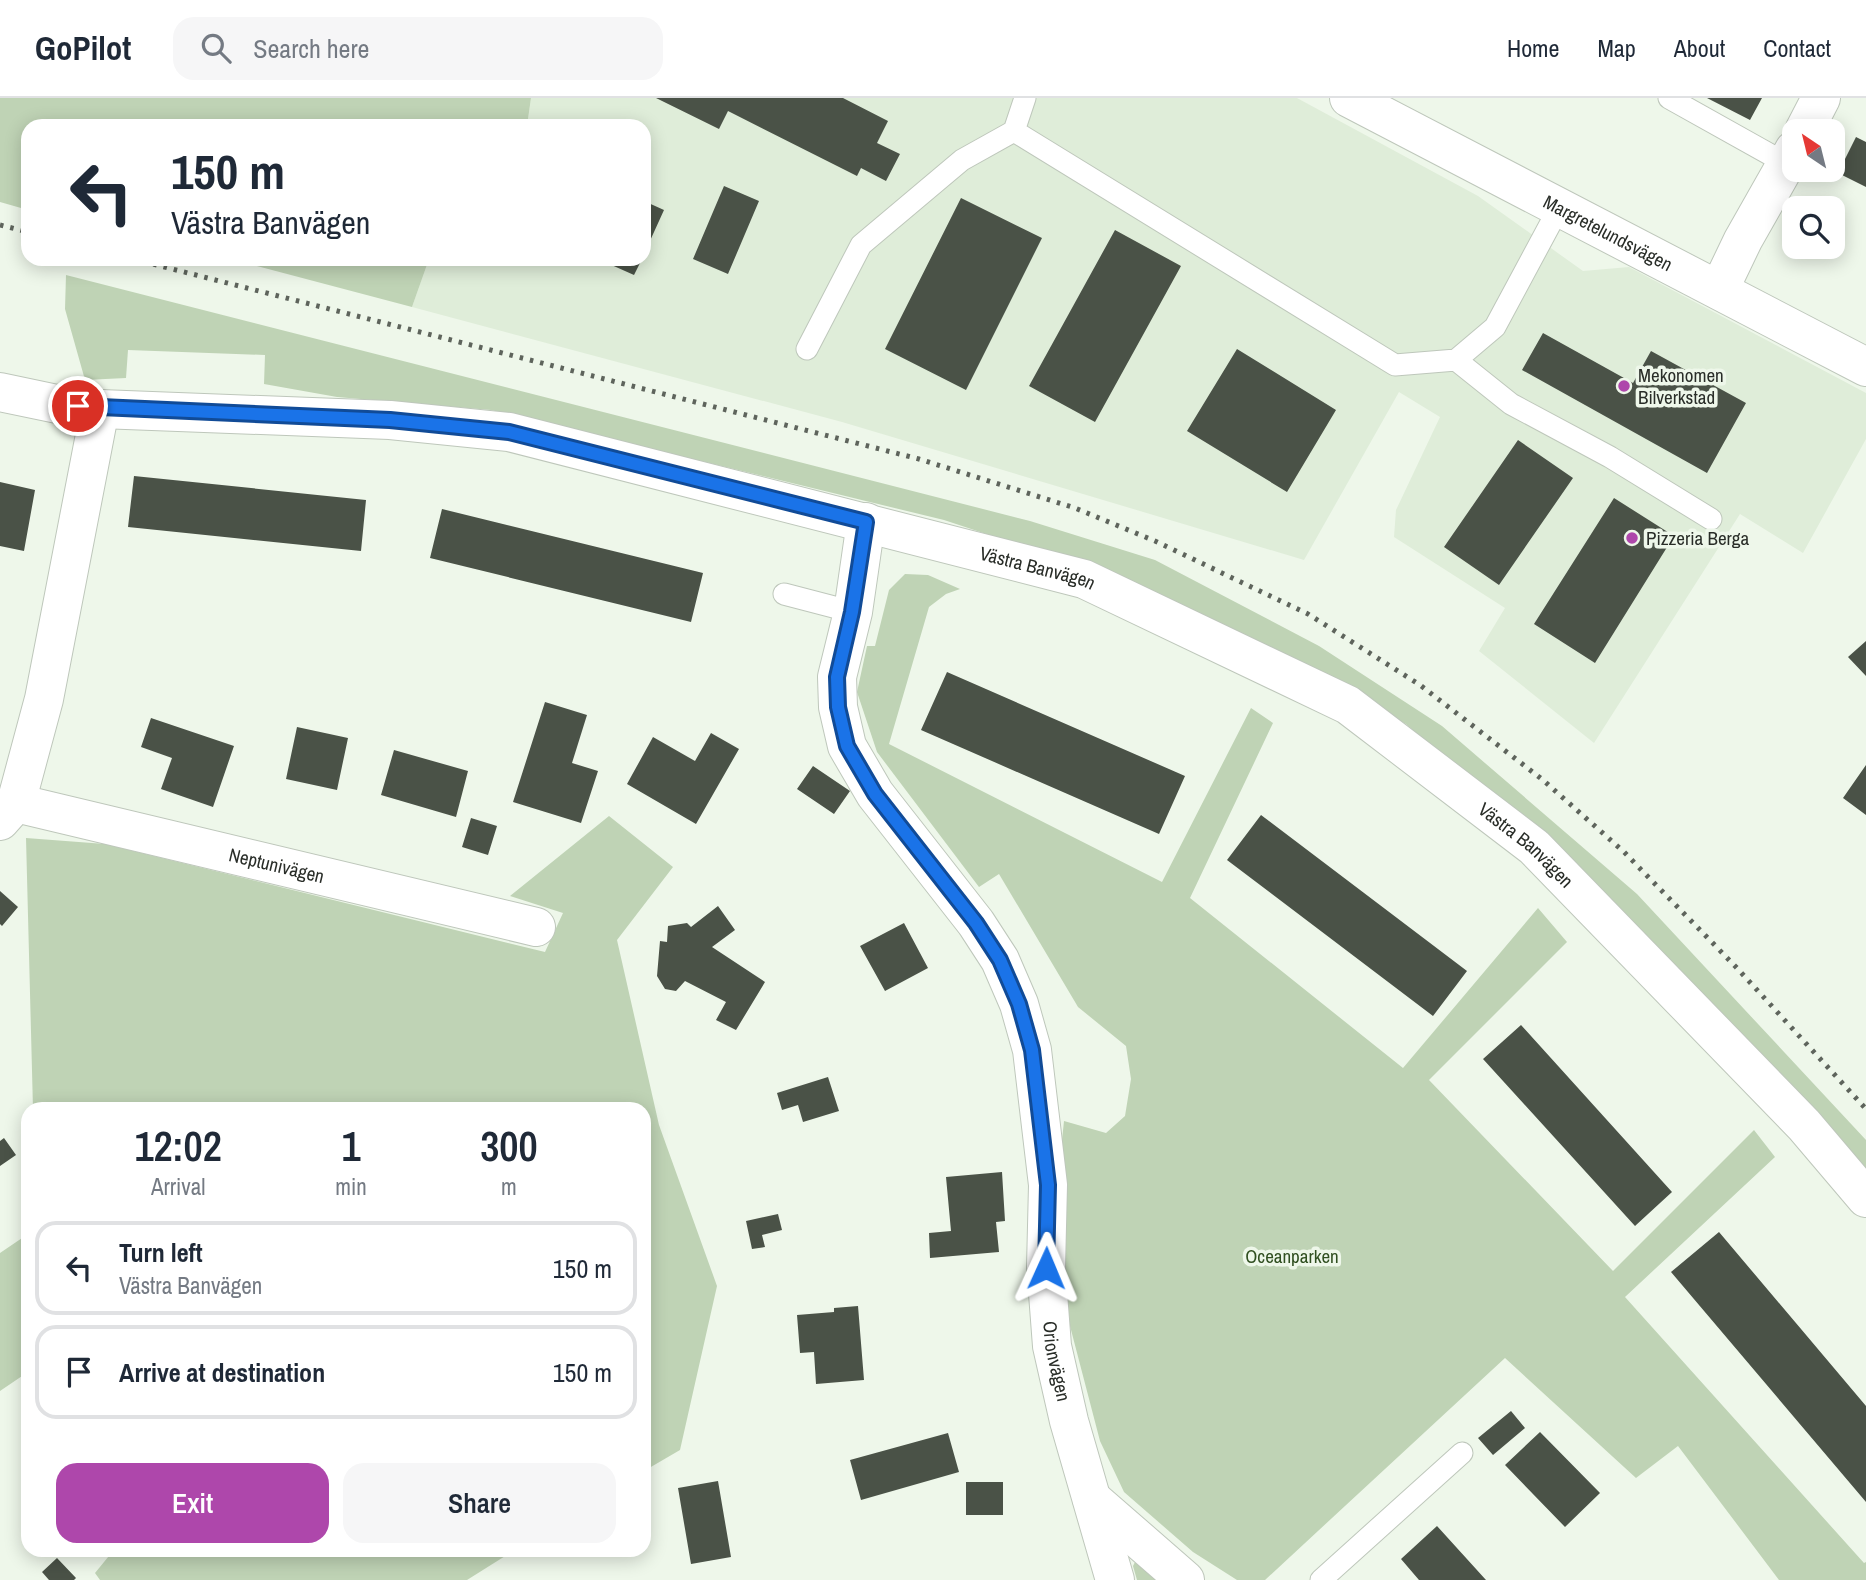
<!DOCTYPE html>
<html lang="en">
<head>
<meta charset="utf-8">
<style>
  body { margin:0; font-family:"Archivo Narrow",sans-serif; background:#f6f6f7; color:#1f2937; height:100vh; display:flex; flex-direction:column; font-size:26px; white-space:nowrap }
  * { box-sizing:border-box; margin:0 }
  p { font-size:23px; color:#747a83 }
  .icon { flex:none; width:38px; height:38px; fill:none; stroke:currentColor; stroke-width:2; stroke-linecap:round; stroke-linejoin:round }
  .map { position:relative; flex:1; overflow:hidden }
  .side { position:absolute; left:21px; top:1004px; width:630px; height:455px; display:flex; flex-direction:column; background:#fff; border-radius:21px; box-shadow:0 4px 18px #0003 }
  .side>* { flex:none }
  .top-card { position:absolute; left:21px; top:21px; width:630px; height:147px; border-radius:21px; box-shadow:0 4px 18px #0003; background:#fff; color:#1f2937; overflow:hidden }
  .needle { width:46px; rotate:325deg }
  .tools { position:absolute; left:1782px; top:21px; display:grid; gap:14px }
  .tools a { display:grid; place-items:center; width:63px; height:63px; border-radius:14px; background:#fff; box-shadow:0 4px 18px #0003; font-size:35px }
  .pin { position:absolute; display:grid; place-items:center; width:60px; height:60px; color:#fff; margin:-30px; border:4px solid #fff; border-radius:50%; box-shadow:0 2px 7px #0007 }
  .me { position:absolute; width:77px; margin:-38px; rotate:1deg; stroke-linejoin:round; filter:drop-shadow(0 0 5px #0008) }
  .turn { display:flex; align-items:center; gap:24px; height:147px; padding:0 35px; font-size:32px }
  .turn .icon { width:91px; height:91px; stroke-width:2.5 }
  .turn b { display:block; font-size:49px; line-height:60px }
  .eta { display:flex; justify-content:space-evenly; align-items:center; height:119px; text-align:center }
  .eta b { font-size:42px; font-weight:600; line-height:49px }
  .button { display:flex; gap:14px; margin-top:auto; padding:14px 35px }
  .button a { flex:1; height:80px; border-radius:21px; background:#ae47ab; color:#fff; font-size:28px; font-weight:600; line-height:80px; text-align:center }
  .button a+a { background:#f6f6f7; color:#1f2937 }
  ul { padding:0; list-style:none }
  li { display:flex; align-items:center; gap:21px; height:94px; margin:0 14px 10px; padding:0 21px; border:4px solid #e0e1e3; border-radius:21px }
  li div { flex:1 }
  li b { display:block; font-size:26px }
  li em { font-style:normal }
  header { display:flex; align-items:center; gap:42px; box-sizing:border-box; height:98px; padding:0 35px; background:#fff; border-bottom:2px solid #e0e1e3 }
  header strong { font-size:33px }
  nav { display:flex; gap:38px; margin-inline-start:auto; font-size:24px }
  .search { width:490px; height:63px; background:#f6f6f7; display:flex; align-items:center; gap:18px; box-sizing:border-box; padding:0 24px; border-radius:21px; color:#747a83; font-size:26px }
  .map>svg:first-child { display:block }
</style>
</head>
<body>
<header>
<strong>GoPilot</strong>
<div class="search"><svg class="icon" aria-label="search" viewBox="0 0 24 24"><circle cx="10" cy="10" r="6"/><path d="M15 15l6 6"/></svg>Search here</div>
<nav><a>Home</a><a>Map</a><a>About</a><a>Contact</a></nav>
</header>
<div class="map">
<svg width="1866" height="1482" viewBox="0 0 1866 1482">
  <rect width="100%" height="100%" fill="#eef7ea"/>
  <path fill="#dfedd9" d="M531,0h766l181,98 105,75 46,-4 237,126v46l-63,114 -63,-39 -146,229 -115,-92 26,-43 -111,-71 2,-27 44,-93 -41,-25 -95,168 -462,-138 -430,-115 17,-48h215v-133h-117z"/>
  <path fill="#bfd3b5" d="M0,0h531l-4,28h-499v84l-28,-8z
    M230,161h199l-17,48z
    M66,177l964,246 125,39 164,86 123,80 195,168 229,246v39l-293,-306 -167,-149 -133,-73 -175,-80 -154,-51 -453,-110 -154,-13 -73,-13 1,-29 -137,-5 -2,28 -41,2 -20,-71z
    M905,476l23,1 32,14 -14,5 -17,13 -40,137 273,138 89,-174 22,15 -83,175 213,170 135,-160 29,34 -138,138 184,191 141,-141 21,27 -150,140 239,266 2,-1v18h-87l-101,-134 -42,32 -131,-120 -240,222h-28l-44,-28 -69,-60 -24,-51 -30,-115 -12,-147 6,-58 42,12 19,-17 6,-37 -5,-33 -48,-39 -79,-133 -20,13 -102,-135 -20,-60 10,-46h8l14,-56z
    M609,718l64,51 -56,73 42,185 58,161 -37,164 -36,21v-361l-611,-1 -7,-271 79,6 440,108 18,-39 -53,-17z
    M28,1136v138l-28,19v-138z
    M113,1453v-1l400,1 -46,29h-367l-5,-7z
    M1139,1456l26,26h-28l-4,-14z"/>
  <path fill="#4a5247" d="M656,0h187l45,23 -11,22 23,11 -14,27 -25,-13 -4,8 -129,-65 -9,18z
    M1707,0h55l-12,22z
    M1856,39l10,5v45l-28,-14z
    M724,88l35,15 -31,73 -35,-15z
    M961,100l81,40 -76,152 -81,-41z
    M644,103l20,9 -20,44z
    M1115,132l66,36 -86,156 -66,-36z
    M598,161h44l-8,16z
    M1543,235l90,50 18,-32 95,52 -39,70 -185,-103z
    M1237,251l99,61 -49,82 -100,-61z
    M1518,342l55,38 -74,107 -55,-38z
    M134,378l232,24 -5,51 -233,-24z
    M0,384l35,8 -11,61 -24,-5z
    M1614,400l60,38 -79,127 -61,-39z
    M442,411l261,64 -12,49 -261,-64z
    M1866,543v35l-18,-19z
    M947,574l238,104 -26,58 -238,-104z
    M545,604l42,13 -15,48 26,8 -17,52 -68,-21z
    M151,620l83,28 -21,61 -52,-18 11,-31 -31,-11z
    M297,629l51,11 -11,52 -51,-11z
    M711,635l28,16 -43,75 -69,-40 26,-47 42,24z
    M394,652l74,21 -12,46 -75,-22z
    M1866,667v50l-23,-17z
    M813,668l37,25 -16,23 -37,-25z
    M1261,717l206,156 -34,45 -206,-156z
    M471,720l26,8 -9,29 -26,-8z
    M0,793l18,16 -16,19 -2,-2z
    M718,808l17,24 -23,17 53,35 -29,48 -20,-10 10,-18 -41,-21 -9,10 -11,-2 -8,-13 3,-35 7,1 1,-16 19,-3 4,4z
    M904,825l24,45 -43,23 -25,-45z
    M1521,927l151,167 -37,34 -152,-167z
    M828,979l11,34 -36,11 -5,-17 -16,5 -5,-17z
    M4,1040l12,17 -16,11v-25z
    M1002,1074l3,49 -9,1 3,30 -69,6 -1,-25 22,-2 -5,-54z
    M778,1116l4,16 -20,5 3,12 -13,2 -6,-28z
    M1719,1134l147,174v96l-195,-230z
    M858,1208l6,74 -48,4 -2,-32 -14,1 -3,-38 37,-3v-4z
    M1511,1313l14,17 -32,27 -15,-17z
    M1540,1334l60,61 -35,34 -60,-62z
    M948,1335l11,39 -98,28 -11,-40z
    M718,1383l13,76 -40,7 -13,-76z
    M966,1384h37v33h-37z
    M1437,1428l49,54h-67l-18,-21z
    M57,1460l19,20 -2,2h-25l-7,-8z"/>
  <g fill="none" stroke-linecap="round" stroke-linejoin="round">
    <defs>
      <path id="lane" d="M1669,0l118,66
        M1014,33l381,234 61,-5 39,-33 65,-121
        M807,251l54,-104 101,-85 52,-29 11,-33
        M1456,262l55,44 99,53 101,62
        M784,496l69,18
        M1321,1482l141,-127"/>
      <g id="street">
        <path id="s1" d="M1349,0l517,269"/>
        <path d="M1804,33l17,-33"/>
        <path d="M1719,192l24,-50 51,-90"/>
        <path id="s2" d="M0,294l57,12 43,5 290,11 119,12 575,147 264,126 186,142 270,278 62,73"/>
        <path id="s3" d="M866,424l-13,90 -16,65 1,30 9,39 28,48 101,129 24,37 19,44 13,46 16,135 -2,82 6,79 17,75 46,159"/>
        <path id="s4" d="M16,705l520,124"/>
        <path d="M0,723l16,-18 28,-104 56,-290"/>
        <path d="M1092,1401l93,81"/>
      </g>
    </defs>
    <use href="#lane" stroke="#bec7bb" stroke-width="23"/>
    <use href="#street" stroke="#bec7bb" stroke-width="40"/>
    <use href="#lane" stroke="#fff" stroke-width="21"/>
    <use href="#street" stroke="#fff" stroke-width="38"/>
    <path stroke="#5e645c" stroke-width="5" stroke-dasharray="3.5 7" stroke-linecap="butt" d="M0,127l28,7
      M133,161l786,200 156,49 80,33 153,73 112,71 123,95 81,72 112,115 130,142"/>
  </g>
  <g fill="none" stroke-linecap="round" stroke-linejoin="round">
    <defs>
      <path id="route" d="M78,308l312,14 119,12 357,90 -14,90 -15,65 1,30 9,39 28,48 101,129 24,37 19,44 13,46 16,135 -2,83"/>
    </defs>
    <use href="#route" stroke="#114b97" stroke-width="18"/>
    <use href="#route" stroke="#1a73e8" stroke-width="12"/>
  </g>
  <g fill="#ae47ab" stroke="#eef7ea" stroke-width="2.5">
    <circle cx="1624" cy="288" r="7"/>
    <circle cx="1632" cy="440" r="7"/>
  </g>
  <g text-anchor="middle" stroke-width="7" stroke-linejoin="round" paint-order="stroke">
    <g font-size="19" fill="#292d28" stroke="#eef7ea">
      <text dy="7" stroke="none"><textPath href="#s1" startOffset="292">Margretelundsvägen</textPath></text>
      <text dy="7" stroke="none"><textPath href="#s2" startOffset="1057">Västra Banvägen</textPath></text>
      <text dy="7" stroke="none"><textPath href="#s2" startOffset="1624">Västra Banvägen</textPath></text>
      <text dy="7" stroke="none"><textPath href="#s4" startOffset="268">Neptunivägen</textPath></text>
      <text dy="7" stroke="none"><textPath href="#s3" startOffset="900">Orionvägen</textPath></text>
    </g>
    <g font-size="19" fill="#292d28" stroke="#eef7ea" text-anchor="start">
      <text x="1638" y="284">Mekonomen<tspan x="1638" dy="22">Bilverkstad</tspan></text>
      <text x="1646" y="447">Pizzeria Berga</text>
    </g>
    <g font-size="19" fill="#304f20" stroke="#eef7ea">
      <text x="1292" y="1165">Oceanparken</text>
    </g>
  </g>
</svg>
<div class="tools">
<a><svg class="needle" viewBox="-14 -14 28 28"><path d="M0-13l5 13h-10z" fill="#e53935"/><path d="M0 13l5-13h-10z" fill="#747a83"/></svg></a>
<a><svg class="icon" aria-label="search" viewBox="0 0 24 24"><circle cx="10" cy="10" r="6"/><path d="M15 15l6 6"/></svg></a>
</div>
<div class="pin" style="left:78px;top:308px;background:#d93025"><svg class="icon" aria-label="arrive" viewBox="0 0 24 24"><path d="M6 21V4h12l-3 4 3 4H6"/></svg></div>
<svg class="me" style="left:1046px;top:1170px" viewBox="-20 -20 40 40"><path d="M0-17L14 15 0 8-14 15z" fill="#1a73e8" stroke="#fff" stroke-width="4"/></svg>
<div class="top-card">
<div class="turn"><svg class="icon" aria-label="left" viewBox="0 0 24 24"><path d="M17 20v-9H6M10 6l-5 5 5 5"/></svg><div><b>150 m</b>Västra Banvägen</div></div>
</div>
<section class="side">
<div class="eta">
<div><b>12:02</b><p>Arrival</p></div>
<div><b>1</b><p>min</p></div>
<div><b>300</b><p>m</p></div>
</div>
<ul>
<li><svg class="icon" aria-label="left" viewBox="0 0 24 24"><path d="M17 20v-9H6M10 6l-5 5 5 5"/></svg><div><b>Turn left</b><p>Västra Banvägen</p></div><em>150 m</em></li>
<li><svg class="icon" aria-label="arrive" viewBox="0 0 24 24"><path d="M6 21V4h12l-3 4 3 4H6"/></svg><div><b>Arrive at destination</b></div><em>150 m</em></li>
</ul>
<div class="button"><a>Exit</a><a>Share</a></div>
</section>
</div>
</body>
</html>
